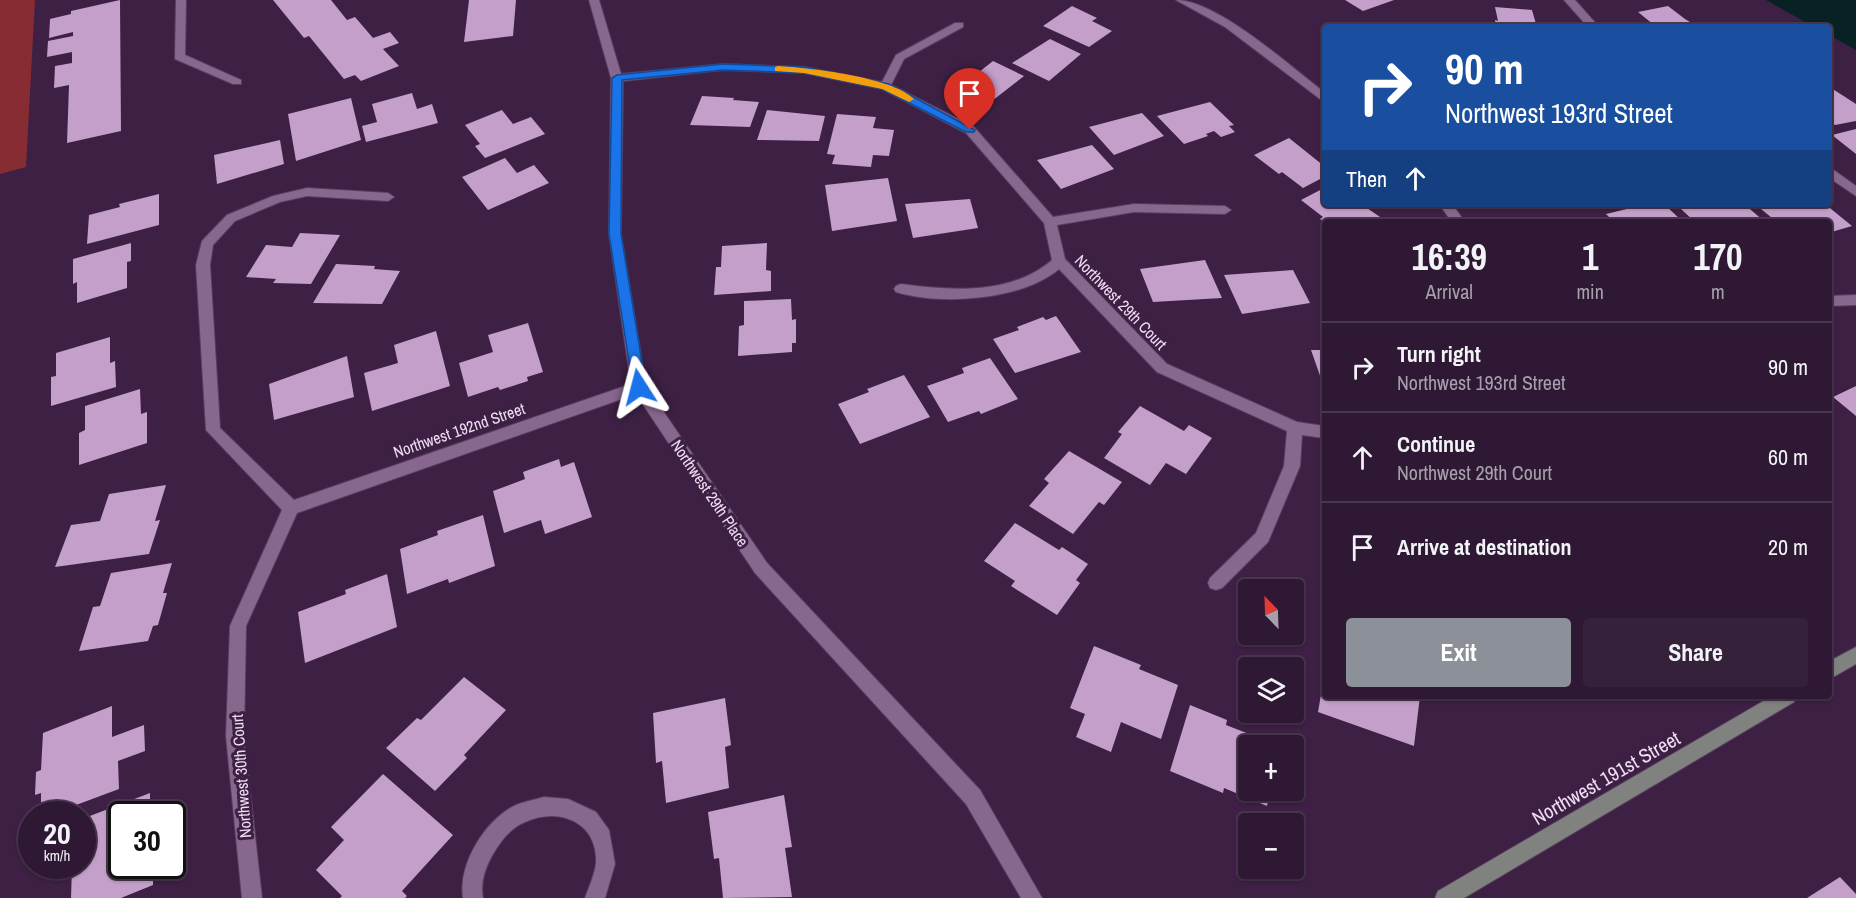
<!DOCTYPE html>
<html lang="en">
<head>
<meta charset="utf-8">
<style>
  body { margin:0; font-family:"Archivo Narrow",sans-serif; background:#36213b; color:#f1f3f6; height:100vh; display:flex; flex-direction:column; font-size:22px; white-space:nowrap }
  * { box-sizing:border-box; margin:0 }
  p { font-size:20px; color:#a7a0ac }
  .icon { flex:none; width:33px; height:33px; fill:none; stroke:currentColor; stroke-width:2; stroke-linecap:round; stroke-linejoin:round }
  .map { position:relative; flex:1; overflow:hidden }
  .side { position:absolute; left:1322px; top:219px; width:510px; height:480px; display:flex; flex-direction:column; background:#2e1833; border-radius:6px; box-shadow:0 2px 4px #0004,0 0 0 2px #49374e }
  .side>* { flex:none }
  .banner { position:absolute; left:1322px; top:24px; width:510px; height:183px; border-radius:6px; box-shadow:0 2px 4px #0004,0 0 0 2px #49374e; background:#1a4fa0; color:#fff; overflow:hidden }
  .needle { width:39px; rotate:337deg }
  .buttons { position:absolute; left:1238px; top:579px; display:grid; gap:12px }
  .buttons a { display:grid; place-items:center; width:66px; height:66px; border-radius:6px; background:#2e1833; box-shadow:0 2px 4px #0004,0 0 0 2px #49374e; font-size:30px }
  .speed { position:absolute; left:18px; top:801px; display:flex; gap:12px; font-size:30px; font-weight:700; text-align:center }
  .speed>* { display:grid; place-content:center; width:78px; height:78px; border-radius:50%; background:#2e1833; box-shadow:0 2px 4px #0004,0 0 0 2px #49374e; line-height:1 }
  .speed small { font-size:15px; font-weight:400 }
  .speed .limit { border:3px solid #111; border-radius:9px; background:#fff; color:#111 }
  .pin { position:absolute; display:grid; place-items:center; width:51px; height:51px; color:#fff; margin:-62px -26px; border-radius:50% 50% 50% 0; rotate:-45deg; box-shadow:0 0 6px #0007 }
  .pin .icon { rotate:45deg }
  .me { position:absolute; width:66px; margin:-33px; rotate:351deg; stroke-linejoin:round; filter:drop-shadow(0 0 4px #0008) }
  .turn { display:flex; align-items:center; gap:21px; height:126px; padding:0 24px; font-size:27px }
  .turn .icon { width:78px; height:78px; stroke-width:2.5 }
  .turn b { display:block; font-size:42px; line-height:51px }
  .then { display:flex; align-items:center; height:57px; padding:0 24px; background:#0003; gap:12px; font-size:22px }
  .eta { display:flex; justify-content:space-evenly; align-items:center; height:102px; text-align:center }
  .eta b { font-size:36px; font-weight:800; line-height:42px }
  .cta { display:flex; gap:12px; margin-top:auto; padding:12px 24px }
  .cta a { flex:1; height:69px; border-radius:6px; background:#8c9099; color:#fff; font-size:24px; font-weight:800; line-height:69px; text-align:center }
  .cta a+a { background:#36213b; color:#f1f3f6 }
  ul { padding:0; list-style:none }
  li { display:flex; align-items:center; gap:18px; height:90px; padding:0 24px; border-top:2px solid #49374e }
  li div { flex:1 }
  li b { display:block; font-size:22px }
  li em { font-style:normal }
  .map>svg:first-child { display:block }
</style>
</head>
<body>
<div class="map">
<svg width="1856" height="898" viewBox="0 0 1856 898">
  <rect width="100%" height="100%" fill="#3d2044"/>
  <path fill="#872c32" d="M0,0h35l-9,167 -26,7z"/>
  <path fill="#082223" d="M1766,0h90v50l-27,-15 -1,-8h-14z"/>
  <path fill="#c39fca" d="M120,0l1,131 -54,12 2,-58 -15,3 1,-22 17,-3v-11l-25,5 1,-16 25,-5v-4l-24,6 1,-19 21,-5v-3z
    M273,0h58l16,20 8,-3 18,21 17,-6 9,11 -16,6 16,17 -38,15 -6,-6 -11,4 -35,-43 -5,2z
    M469,0h47l-3,36 -49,6z
    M1345,0h49l-31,11z
    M1072,6l25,12 -5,3 20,10 -23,16 -46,-21z
    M1668,6l17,13 13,8h-47l3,-2 -16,-13z
    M1495,7l37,3 4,14 5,3h-45l-1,-7 3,1z
    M1050,39l31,15 -32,27 -37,-18z
    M993,61l31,15 -36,28 -33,-16 5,-4 -2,-1 18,-13 3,2z
    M1828,86l28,18v17l-21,4 -7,-5z
    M412,93l5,16 15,-5 6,19 -72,19 -4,-16 15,-4 -5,-18z
    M702,96l32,2 -1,2 26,2 -9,25 -60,-2z
    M351,98l10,42 -65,21 -8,-47z
    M1210,102l24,23 -5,1 6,6 -14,5 -7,-6 -8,3 2,2 -24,8 -27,-28z
    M502,110l11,14 18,-7 14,17 -60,24 -10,-12 5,-2 -15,-19z
    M767,110l58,6 -6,25 -62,-1z
    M1142,113l22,23 -50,19 -25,-28z
    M837,114l39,3 -3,11 21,2 -5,26 -16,-1 -2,12 -39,-3 3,-9 -8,-1z
    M1856,129v25l-24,-19z
    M1289,138l35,28v11l-21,11 -21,-16 -3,2 -25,-19z
    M280,140l4,24 -67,20 -3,-29z
    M1092,145l22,24 -53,20 -24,-29z
    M505,158l12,15 17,-8 15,18 -61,27 -26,-33z
    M888,178l9,43 -65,10 -7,-46z
    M1324,188v16h37l22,15 -5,3h-54l-4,-3 3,-2 -22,-17z
    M159,194v31l-72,19 2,-29 31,-8 -1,-3z
    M970,199l8,29 -65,10 -8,-34z
    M1635,204h29l19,18h-69l-8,-8 25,-6 -3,-2z
    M1699,204h45l21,18h-70l-14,-13z
    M1779,204h46l27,22 -24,7v-11h-51l-16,-13z
    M300,233l40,2 -29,49 -38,-1 3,-4 -30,-2 20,-32 26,2z
    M131,243v18l-4,1v26l-50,15v-21l-4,2v-25z
    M767,243l-1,27 5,1v20l-57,4 2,-28h5l1,-21z
    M1205,260l17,38 -69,4 -13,-33z
    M336,264l39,2 -1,3 26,2 -18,33 -69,-1z
    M1293,270l17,33 -68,11 -18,-39z
    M791,299l1,21 4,-1v24h-4v9l-54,4 1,-30 5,-1v-24z
    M1056,316l25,36 -66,21 -22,-34 26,-9 -2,-3 26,-10 3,3z
    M528,323l15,49 -16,5 1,4 -28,9 -2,-3 -30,10 -9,-34 34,-11 -5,-17z
    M436,331l14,55 -78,25 -8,-38 34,-10 -4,-18z
    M110,337v26l5,-2 1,26 -65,19v-29l5,-1v-23z
    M1311,350h13v37z
    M347,356l7,41 -80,23 -5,-36z
    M990,358l28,41 -37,15 -2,-3 -31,11 -21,-36 37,-13 -2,-5z
    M904,375l26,42 -70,27 -22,-40 31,-12 -2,-3z
    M1856,386v30l-23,-19z
    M140,389l1,25 6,-2v31l-68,22v-32l6,-3v-24z
    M1140,406l44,25 5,-6 23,13 -26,36 -20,-11 -16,22 -46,-27 18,-24 -4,-2z
    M1069,451l53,31 -18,23 -5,-3 -26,32 -44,-28 20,-23 -5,-4z
    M559,459l2,8 13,-5 18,55 -47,17 -4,-14 -37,13 -11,-42 32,-12 -2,-7z
    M166,485l-11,36 5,-1 -11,34 -94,13 16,-42 29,-4 9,-27z
    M483,515l12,51 -46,17 -1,-4 -41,15 -7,-45 38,-14 -1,-4z
    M1015,523l44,27 3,-3 26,17 -12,16 4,3 -23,32 -46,-29 4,-5 -31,-20z
    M172,563l-9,30h4l-9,32 -5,1 -5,15 -69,10 14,-44 7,-1 11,-33z
    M387,574l10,53 -92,36 -7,-51 48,-18 -1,-4z
    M1094,646l47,19 -2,4 39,16 -17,54 -40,-17 -10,30 -35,-15 9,-23 -15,-6z
    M464,677l42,33 -42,45 3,3 -32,33 -49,-43 31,-30 4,2z
    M1323,683l1,13h96l-6,50 -96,-34z
    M725,698l6,47 -6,2 4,41 -63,15 -4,-42 -6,2 -3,-50z
    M1190,705l37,15 -1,5 51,20 -29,1v44h22l-3,16 -43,-18 -1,5 -53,-22z
    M112,706v31l32,-12 1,26 -27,10 1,28 -67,25h-11v-21l-6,2 1,-23 5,-2 2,-37z
    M383,774l70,61 -51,56 5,5 -2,2h-65l2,-2 -26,-26 28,-30 -13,-13z
    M150,793v21h-28v52h31v19l-32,13h-50l1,-32h10v-47z
    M784,795l8,52 -7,1 7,49 -69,1 -4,-40 -5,1 -6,-47z
    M1840,877l16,17v4h-49z"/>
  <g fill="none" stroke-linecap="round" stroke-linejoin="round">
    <defs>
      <path id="street" d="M176,0h10l-1,55 56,25v4h-8l-58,-25z
        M589,0h10l22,74 102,-10 81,3 78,15 14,-27 59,-32h8v4l-59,32 -13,26 83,42 79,90 81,-13 91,2 6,4 -6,4 -91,-2 -77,13 8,34 102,105 130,58 27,4v12l-22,-3 -2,31 -32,76 -46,46 -6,2 -6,-2 -2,-5 2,-5 46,-45 28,-67 3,-35 -130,-59 -98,-103c-36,31 -118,37 -163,23l-2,-3 2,-3 5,-2c50,7 111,11 151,-24l-8,-37 -78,-90 -84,-44 -78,-16 -81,-3 -100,11 -2,153 25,152 121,177 213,227 62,108h-21l-55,-94 -211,-231 -119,-179 -339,119 -51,113 -2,110 18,162h-20l-16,-162 4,-110 52,-116 -76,-80 -10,-165 6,-24 25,-26 46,-19 34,-8 81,5 6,4 -6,4 -81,-5 -27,6 -45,19 -22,24 -3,20 10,163 74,72 337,-116 -22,-150 2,-156z
        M1176,0c41,0 114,66 148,92v8l-4,-1 -95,-72z
        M1564,0h11l24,27h-11z
        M1828,166l28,20v10l-28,-19z
        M1439,204h13l13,18h-13z
        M1856,295v10l-28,1v-10z
        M544,797l24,2 28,13 13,18 6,34 -10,34h-20c4,-11 10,-24 11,-35 2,-41 -37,-57 -71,-41 -15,6 -24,19 -32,32 -8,14 -13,28 -10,44h-20c-5,-34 21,-75 49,-91 9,-5 22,-7 32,-10z"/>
      <path id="secondary" d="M1856,647v17l-28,16v-18z
        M1772,696h25l-3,6 -330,196h-29l3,-7z"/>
    </defs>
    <use href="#street" stroke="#583f5e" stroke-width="2"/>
    <use href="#secondary" stroke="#583f5e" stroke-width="2"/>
    <use href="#street" fill="#88678f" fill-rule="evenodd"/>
    <use href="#secondary" fill="#7f827f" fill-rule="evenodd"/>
  </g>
  <path fill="#1a73e8" stroke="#114b97" stroke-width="1.5" d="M723,64l81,3 85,17 86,46 -1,2h-8l-84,-43 -78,-16 -81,-3 -101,10 -1,154 25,153 -7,6 -6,-6 -24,-153 3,-156 5,-3z"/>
  <path fill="#f59e0b" d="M778,66c33,2 114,11 136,33l-5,3 -27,-13 -78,-16 -29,-2v-4z"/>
  <g text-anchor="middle" stroke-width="6" stroke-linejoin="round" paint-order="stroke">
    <g font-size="16" fill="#efddf3" stroke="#3d2044">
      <text transform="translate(1121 302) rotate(46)" y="6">Northwest 29th Court</text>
      <text transform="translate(459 430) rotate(-19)" y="6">Northwest 192nd Street</text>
      <text transform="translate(710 493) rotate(56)" y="6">Northwest 29th Place</text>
      <text transform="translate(241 776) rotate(-94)" y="6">Northwest 30th Court</text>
    </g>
    <g font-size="20" fill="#efddf3" stroke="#3d2044">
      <text transform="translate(1606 778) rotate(-30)" y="7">Northwest 191st Street</text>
    </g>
  </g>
</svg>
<div class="buttons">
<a><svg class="needle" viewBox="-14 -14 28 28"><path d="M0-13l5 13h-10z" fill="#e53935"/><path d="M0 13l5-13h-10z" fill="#a7a0ac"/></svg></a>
<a><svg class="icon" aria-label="layers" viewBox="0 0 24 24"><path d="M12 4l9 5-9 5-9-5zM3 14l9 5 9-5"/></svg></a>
<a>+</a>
<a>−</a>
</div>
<div class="speed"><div>20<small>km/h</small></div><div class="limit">30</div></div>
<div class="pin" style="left:970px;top:130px;background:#d93025"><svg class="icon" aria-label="arrive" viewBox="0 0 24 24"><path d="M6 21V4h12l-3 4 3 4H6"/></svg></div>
<svg class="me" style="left:639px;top:387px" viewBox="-20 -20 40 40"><path d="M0-17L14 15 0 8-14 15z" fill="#1a73e8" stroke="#fff" stroke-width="4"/></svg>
<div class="banner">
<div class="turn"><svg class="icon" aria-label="right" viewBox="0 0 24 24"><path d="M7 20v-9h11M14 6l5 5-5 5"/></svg><div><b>90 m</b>Northwest 193rd Street</div></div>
<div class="then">Then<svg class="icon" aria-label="ahead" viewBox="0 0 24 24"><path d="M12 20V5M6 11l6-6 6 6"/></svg></div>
</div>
<section class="side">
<div class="eta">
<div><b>16:39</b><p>Arrival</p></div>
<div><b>1</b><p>min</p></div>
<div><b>170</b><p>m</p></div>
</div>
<ul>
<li><svg class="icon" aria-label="right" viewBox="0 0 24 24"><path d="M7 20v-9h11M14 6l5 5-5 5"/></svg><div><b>Turn right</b><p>Northwest 193rd Street</p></div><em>90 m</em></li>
<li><svg class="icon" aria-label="ahead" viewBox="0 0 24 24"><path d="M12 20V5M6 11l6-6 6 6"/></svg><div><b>Continue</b><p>Northwest 29th Court</p></div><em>60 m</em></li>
<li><svg class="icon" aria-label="arrive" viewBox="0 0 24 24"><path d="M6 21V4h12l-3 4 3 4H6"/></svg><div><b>Arrive at destination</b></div><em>20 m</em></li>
</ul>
<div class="cta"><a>Exit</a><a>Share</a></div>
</section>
</div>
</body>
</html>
